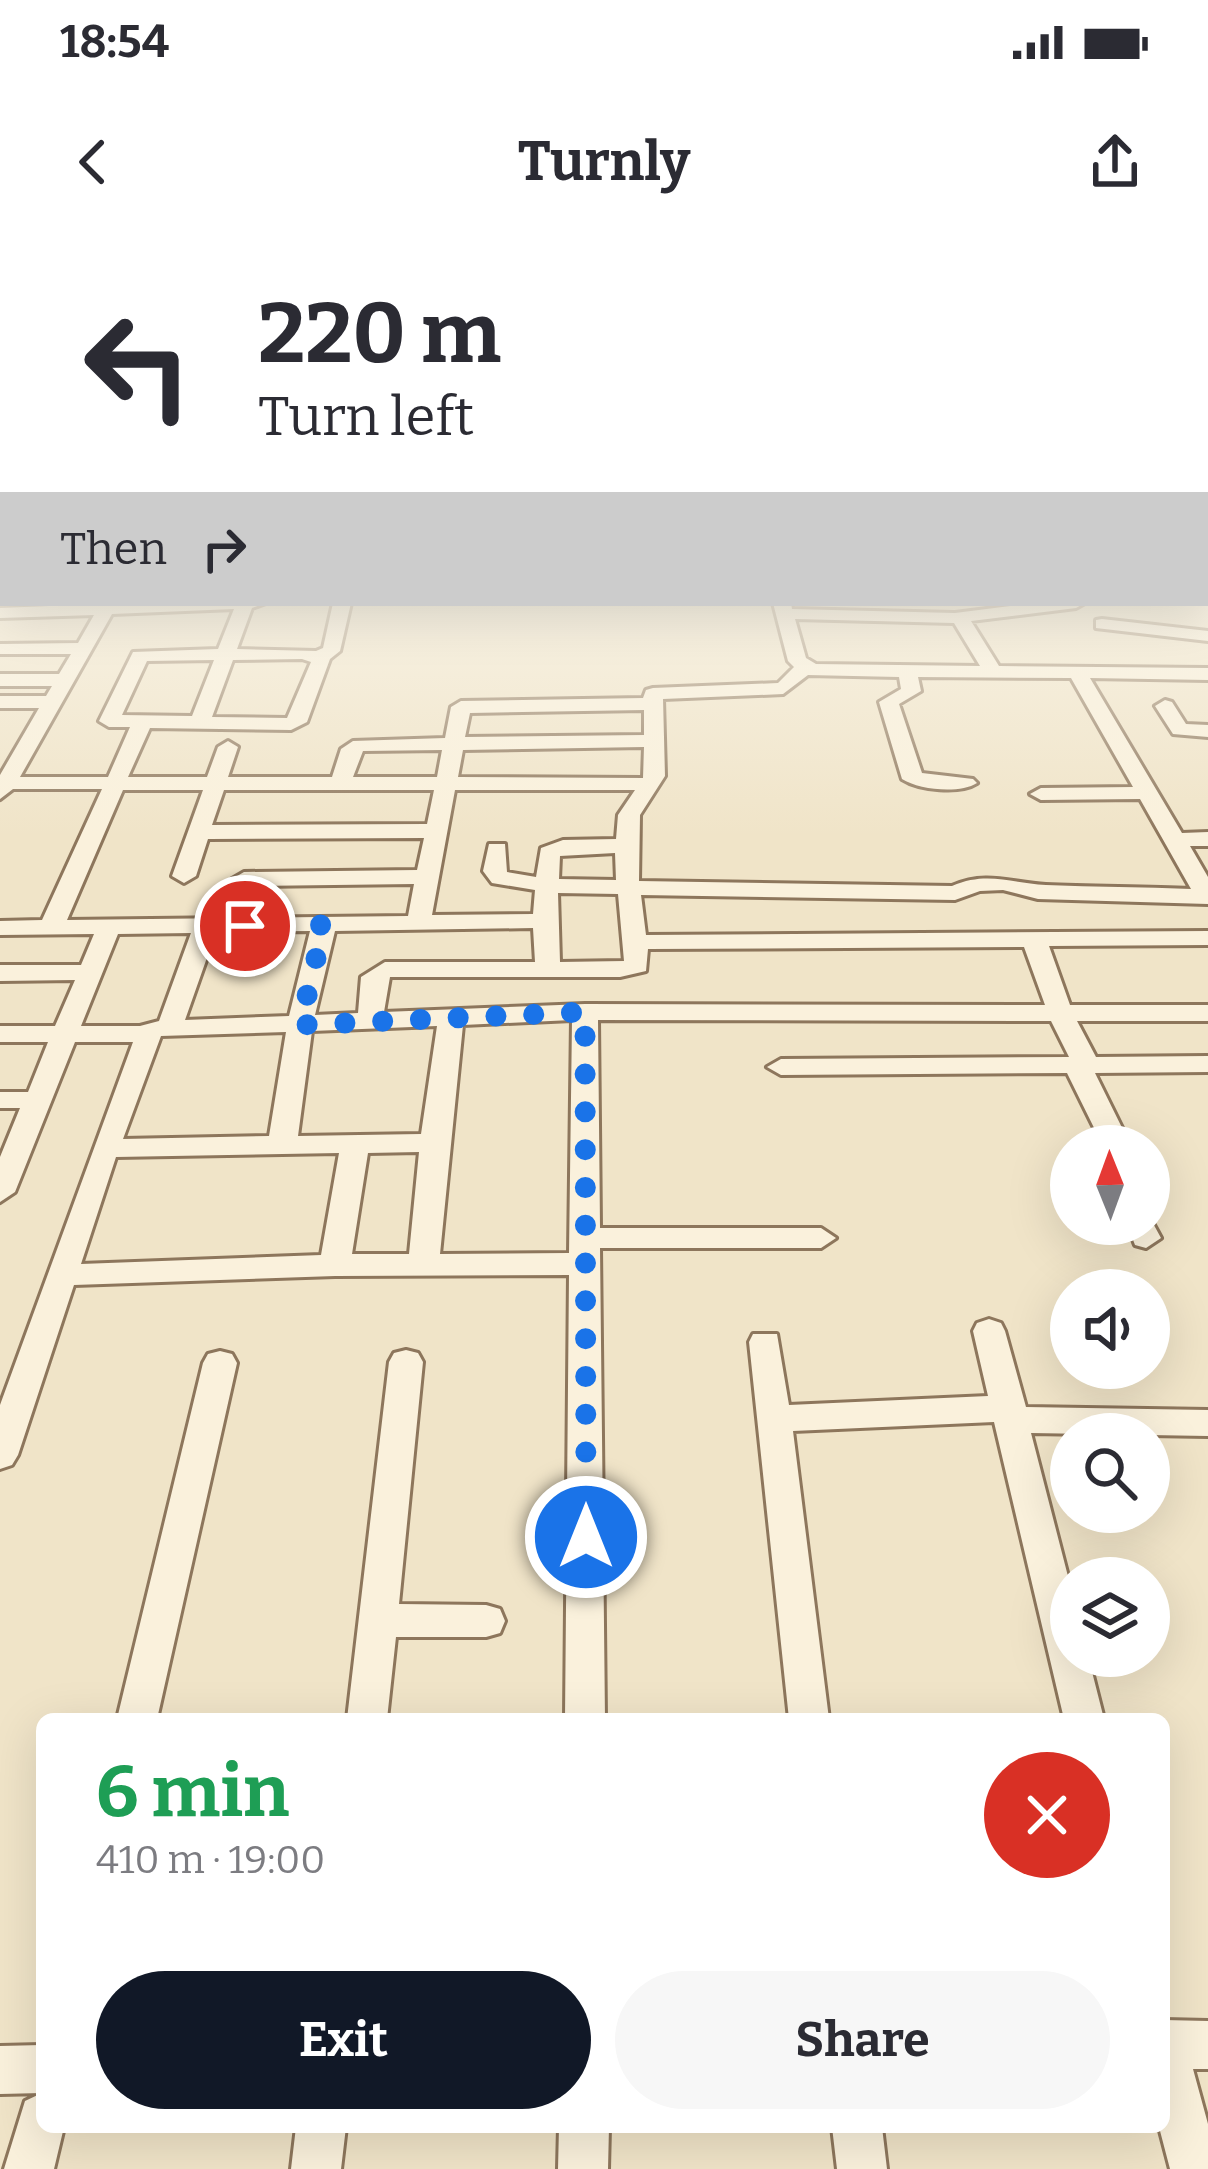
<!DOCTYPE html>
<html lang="en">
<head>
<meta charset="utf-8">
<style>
  body { margin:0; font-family:Bitter,serif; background:#f7f7f7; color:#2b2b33; height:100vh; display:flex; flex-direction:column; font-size:45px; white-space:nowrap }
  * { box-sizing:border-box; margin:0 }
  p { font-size:39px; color:#7c7c81 }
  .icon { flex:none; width:66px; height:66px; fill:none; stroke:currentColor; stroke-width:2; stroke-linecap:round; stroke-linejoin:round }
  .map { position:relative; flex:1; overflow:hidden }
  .sheet { position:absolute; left:36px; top:1473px; width:1134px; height:420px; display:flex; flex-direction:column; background:#fff; border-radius:18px; box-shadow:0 12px 48px #0002 }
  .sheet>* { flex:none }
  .hud { position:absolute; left:0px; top:0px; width:1209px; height:366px; box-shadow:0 12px 48px #0002; background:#fff; color:#2b2b33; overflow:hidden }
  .needle { width:78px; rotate:359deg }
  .tools { position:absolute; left:1050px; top:885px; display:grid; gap:24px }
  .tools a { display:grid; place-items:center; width:120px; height:120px; border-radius:50%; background:#fff; box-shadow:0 12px 48px #0002; font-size:60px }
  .pin { position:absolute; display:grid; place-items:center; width:102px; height:102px; color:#fff; margin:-51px; border:6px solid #fff; border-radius:50%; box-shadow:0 3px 12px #0007 }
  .me { position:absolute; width:132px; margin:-66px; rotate:0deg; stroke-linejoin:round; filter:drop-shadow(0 0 9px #0008) }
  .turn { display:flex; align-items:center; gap:42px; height:252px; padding:0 60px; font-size:54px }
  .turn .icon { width:156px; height:156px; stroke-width:2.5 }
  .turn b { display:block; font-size:84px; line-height:102px }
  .then { display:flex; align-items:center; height:114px; padding:0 60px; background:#0003; gap:24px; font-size:45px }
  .round { display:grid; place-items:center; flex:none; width:126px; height:126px; border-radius:63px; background:#f7f7f7 }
  .overview { display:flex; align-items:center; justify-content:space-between; height:204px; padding:0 60px }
  h1 { font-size:72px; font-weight:700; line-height:90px; color:#1e9e55 }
  .button { display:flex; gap:24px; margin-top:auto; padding:24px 60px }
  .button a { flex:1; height:138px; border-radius:72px; background:#111827; color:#fff; font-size:48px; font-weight:700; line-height:138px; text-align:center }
  .button a+a { background:#f7f7f7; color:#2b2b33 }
  .status { display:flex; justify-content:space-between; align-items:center; height:84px; padding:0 60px; background:#fff; direction:ltr }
  .status svg { height:33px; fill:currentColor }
  header { display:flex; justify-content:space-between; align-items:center; height:156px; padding:0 60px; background:#fff; font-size:54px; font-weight:700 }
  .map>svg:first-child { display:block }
</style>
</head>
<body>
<div class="status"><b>18:54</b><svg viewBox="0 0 49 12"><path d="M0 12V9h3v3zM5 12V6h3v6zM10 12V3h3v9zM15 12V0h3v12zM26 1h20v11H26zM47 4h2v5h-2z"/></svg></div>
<header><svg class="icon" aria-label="back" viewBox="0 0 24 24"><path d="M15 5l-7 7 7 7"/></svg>Turnly<svg class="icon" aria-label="share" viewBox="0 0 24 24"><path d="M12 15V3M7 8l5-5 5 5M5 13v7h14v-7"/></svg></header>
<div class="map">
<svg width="1208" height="1929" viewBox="0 0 1208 1929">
  <rect width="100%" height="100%" fill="#f0e4c8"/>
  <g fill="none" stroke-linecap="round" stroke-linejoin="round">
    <defs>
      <path id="minor" d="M0,326h3l-3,8z
        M1206,336h2v10h-2z
        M123,363h143l-14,5 -15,41 79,2 7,-3 10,-45h18l-11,48 -10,8 -23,63 -16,8 -141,-2 -22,49h79l11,-30 10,-6 10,6 -10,30h104l9,-28 12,-8 92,-3 6,-31 10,-6 182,-3 3,-8 7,-2 125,-5 16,-16 -6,-6 -15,-58h18l1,6 163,4 79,-10h51l-9,5 -105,13 28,45 209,2v12l-118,-2 92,155 26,-1v14h-18l18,31v27l-170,-5 -35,-9 -23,1 -25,9 -314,-5 5,40 562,-4v14l-159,1 21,59h138v16h-131l19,36 112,-1v16l-113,1 36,73h-28l-36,-73 -286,2 -14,-8 14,-8 288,-2 -18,-36 -453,-1 2,208h221l15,10 -15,10h-221l5,471h-40l4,-444 -234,1 -261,9 -56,170 -6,10 -12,4v-64l133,-363h-58l-60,150 -15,10v-45l20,-49h-20v-16h28l20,-50h-48v-16h55l20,-46 -75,1v-16h81l13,-31 -94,1v-14l42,-1 60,-131h-89l-13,10v-24l39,-67h-39v-12h46l6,-10h-52v-12h59l12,-20h-71v-10l78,-1 16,-28 -94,3v-10zM234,369l-16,40 -85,3 -34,69 10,6h21l-22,50h-88l92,-163zM795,379l159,4 26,43 -164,-2 -10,-6zM302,419l9,3 -24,56 -75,-1 21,-57zM214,420l-22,56 -70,-1 25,-54zM808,435l91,2 2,12 -22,13 23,77c17,11 58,15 75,4l-4,-4 -51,-6 -23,-69 22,-13 -3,-14 153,1 62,109 -92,1 -11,6 11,6 99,-1 51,90c-48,-2 -97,-2 -145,-4 -36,-2 -59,-14 -94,1l-313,-5 1,-66 25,-39 -2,-77 120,-5zM644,470v25l-179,2 5,-24zM644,507l-1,31 -185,-1 5,-27zM442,510l-5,27h-84l10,-26zM123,550h80l-31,86 12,7 12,-7 12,-37 216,-1 -7,32 -173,2 -12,7 12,7 170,-2 -6,32 -341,4zM224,550h210l-7,34 -215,1zM455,550h180l-17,25 -2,24 -53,1 -22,8 -5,29 -29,-5 -2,-28h-16l-6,27 9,12 43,7 -2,24 -101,1zM615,613l1,27 -57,-1 1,-23zM558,653l60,1 6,67 -64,1zM533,688l2,34h-150l-24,15 -3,36 -43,2 20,-84zM310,691l-21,85 -104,4 31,-88zM191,693l-32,88 -19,5h-59l37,-92zM1024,707l21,58 -460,-1 -201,8 6,-35h230l26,-6 2,-22zM572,780l-3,233 -129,1 23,-229zM437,786l-16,108 -123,2 14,-105zM286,792l-17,104 -146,3 38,-103zM419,912l-10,102h-57l16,-101zM339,913l-18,102 -240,9 35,-107z
        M1102,379l106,12v10l-112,-13v-8z
        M1165,460l7,2 14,22 22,1v12l-35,-3 -18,-28z
        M1149,976l12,22 -15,10 -11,-3 -8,-21h22z
        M989,1079l12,4 4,8 21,76 182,3v26l-177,-3 40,155v68h17l16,63h-40l-70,-297 -201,9 36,288h-40l-40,-377 4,-8h24l12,71 199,-9 -15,-65 4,-8z
        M406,1110l12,3 5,9 -24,242 87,1 14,4 5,12 -5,12 -14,4h-90l-9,82h-40l42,-357 5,-9z
        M220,1111l12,3 5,9 -80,356h-40l86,-356 5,-9z
        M1164,1780l44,1v48h-15l15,55v45h-38l-11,-42h5z
        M42,1805v48l-42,1v-48z
        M42,1853v34h22l-10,42h-50l21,-68z
        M296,1887h50l-5,42h-50z
        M559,1887h50l-1,42h-50z
        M832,1887h50l5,42h-50z"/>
    </defs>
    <use href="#minor" stroke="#8d765c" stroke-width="6"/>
    <use href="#minor" fill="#faf1dc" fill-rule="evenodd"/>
  </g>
  <linearGradient id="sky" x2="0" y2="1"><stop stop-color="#8fbad6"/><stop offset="0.55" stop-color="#f8f3e6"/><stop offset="1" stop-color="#f8f3e6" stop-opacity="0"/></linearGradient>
  <rect width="1208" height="596" fill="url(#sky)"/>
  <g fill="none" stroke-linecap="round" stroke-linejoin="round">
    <path stroke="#1a73e8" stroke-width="21" stroke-dasharray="0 37.8" d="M245,686l79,-1 -24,100 285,-13 1,525"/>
  </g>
</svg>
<div class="tools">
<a><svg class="needle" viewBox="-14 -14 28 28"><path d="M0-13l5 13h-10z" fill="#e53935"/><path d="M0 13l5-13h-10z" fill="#7c7c81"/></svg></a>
<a><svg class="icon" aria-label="sound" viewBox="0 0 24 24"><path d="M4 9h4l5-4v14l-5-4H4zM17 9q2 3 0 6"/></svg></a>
<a><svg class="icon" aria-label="search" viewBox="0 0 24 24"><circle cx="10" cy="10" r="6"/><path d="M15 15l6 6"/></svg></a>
<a><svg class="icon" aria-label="layers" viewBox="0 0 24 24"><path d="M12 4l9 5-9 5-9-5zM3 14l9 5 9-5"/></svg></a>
</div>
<div class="pin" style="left:245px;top:686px;background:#d93025"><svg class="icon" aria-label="arrive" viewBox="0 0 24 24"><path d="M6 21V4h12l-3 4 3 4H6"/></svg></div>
<svg class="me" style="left:586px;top:1297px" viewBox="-20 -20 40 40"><circle r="17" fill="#1a73e8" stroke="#fff" stroke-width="3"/><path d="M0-11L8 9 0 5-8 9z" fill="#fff"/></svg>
<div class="hud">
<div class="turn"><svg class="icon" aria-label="left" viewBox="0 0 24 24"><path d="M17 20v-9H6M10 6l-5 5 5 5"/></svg><div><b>220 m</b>Turn left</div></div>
<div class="then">Then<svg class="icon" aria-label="right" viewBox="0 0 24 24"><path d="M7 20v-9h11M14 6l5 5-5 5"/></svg></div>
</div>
<section class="sheet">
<div class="overview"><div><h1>6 min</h1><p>410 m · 19:00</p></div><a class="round" style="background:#d93025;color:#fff"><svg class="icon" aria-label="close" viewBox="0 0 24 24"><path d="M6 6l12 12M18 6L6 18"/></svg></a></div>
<div class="button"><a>Exit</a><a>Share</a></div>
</section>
</div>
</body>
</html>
